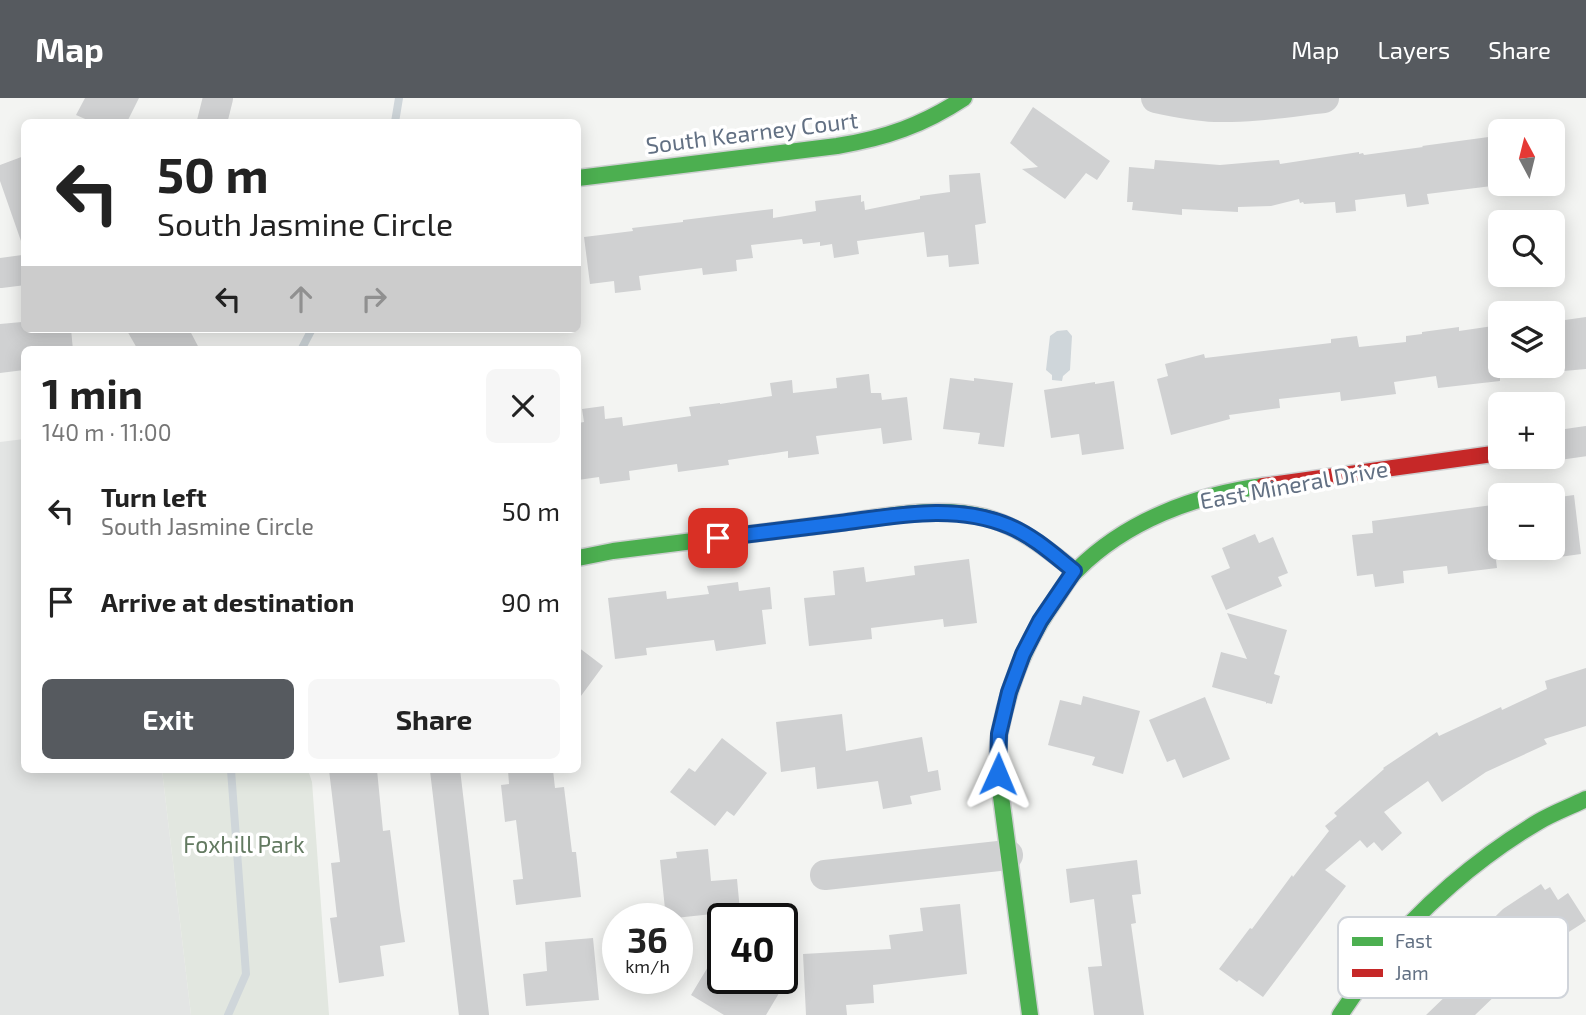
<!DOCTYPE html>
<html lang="en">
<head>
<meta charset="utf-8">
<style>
  body { margin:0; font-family:"Exo 2",sans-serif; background:#f6f6f6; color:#222; height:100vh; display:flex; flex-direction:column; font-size:26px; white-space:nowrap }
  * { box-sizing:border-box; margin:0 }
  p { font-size:23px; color:#767676 }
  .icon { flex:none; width:38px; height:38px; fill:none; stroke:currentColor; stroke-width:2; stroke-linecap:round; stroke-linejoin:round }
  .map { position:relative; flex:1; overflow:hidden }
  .side { position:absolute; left:21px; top:248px; width:560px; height:427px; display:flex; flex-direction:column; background:#fff; border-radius:10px; box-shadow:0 4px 18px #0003 }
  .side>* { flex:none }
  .top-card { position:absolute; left:21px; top:21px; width:560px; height:214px; border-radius:10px; box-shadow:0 4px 18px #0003; background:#fff; color:#222; overflow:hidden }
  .needle { width:46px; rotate:353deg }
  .controls { position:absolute; left:1488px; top:21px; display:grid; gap:14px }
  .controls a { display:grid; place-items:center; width:77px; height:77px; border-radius:10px; background:#fff; box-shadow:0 4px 18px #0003; font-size:35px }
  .speed { position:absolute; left:602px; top:805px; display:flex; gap:14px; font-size:35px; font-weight:700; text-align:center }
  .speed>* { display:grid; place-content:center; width:91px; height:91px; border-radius:50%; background:#fff; box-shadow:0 4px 18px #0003; line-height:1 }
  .speed small { font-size:18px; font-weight:400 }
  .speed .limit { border:4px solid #111; border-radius:10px; background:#fff; color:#111 }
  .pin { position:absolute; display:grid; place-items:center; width:60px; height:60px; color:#fff; margin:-30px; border-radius:14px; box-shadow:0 4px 10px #0006 }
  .me { position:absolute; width:77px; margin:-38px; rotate:1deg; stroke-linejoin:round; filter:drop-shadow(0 0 5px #0008) }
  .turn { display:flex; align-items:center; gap:24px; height:147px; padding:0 21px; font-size:32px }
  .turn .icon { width:91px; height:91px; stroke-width:2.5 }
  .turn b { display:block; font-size:49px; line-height:60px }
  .lanes { display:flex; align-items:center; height:66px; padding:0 21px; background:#0003; justify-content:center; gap:35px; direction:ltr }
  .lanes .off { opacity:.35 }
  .round { display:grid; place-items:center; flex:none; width:74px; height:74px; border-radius:10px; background:#f6f6f6 }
  .summary { display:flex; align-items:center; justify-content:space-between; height:119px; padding:0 21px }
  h1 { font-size:42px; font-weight:700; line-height:52px }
  .action { display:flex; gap:14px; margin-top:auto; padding:14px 21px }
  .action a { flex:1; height:80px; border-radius:10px; background:#565a5f; color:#fff; font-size:28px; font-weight:700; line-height:80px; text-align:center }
  .action a+a { background:#f6f6f6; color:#222 }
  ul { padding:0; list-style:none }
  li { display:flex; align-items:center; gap:21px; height:91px; padding:0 21px }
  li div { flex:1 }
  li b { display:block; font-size:26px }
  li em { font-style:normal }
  header { display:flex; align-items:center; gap:42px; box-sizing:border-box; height:98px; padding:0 35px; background:#565a5f; color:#fff }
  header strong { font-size:33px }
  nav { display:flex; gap:38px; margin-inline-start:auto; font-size:24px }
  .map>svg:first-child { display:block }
</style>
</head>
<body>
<header>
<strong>Map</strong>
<nav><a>Map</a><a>Layers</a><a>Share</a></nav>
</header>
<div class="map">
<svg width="1586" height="917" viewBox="0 0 1586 917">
  <rect width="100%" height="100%" fill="#f3f4f2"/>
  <path fill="#e3e5e4" d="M24,341v331h138l29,245h-191v-573z"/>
  <path fill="#e2e7e0" d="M162,672h146l4,12 17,233h-138z"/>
  <path fill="#cfd6da" d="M1067,232l5,6 -2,34 -7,6 -1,5 -10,-1v-5l-6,-5 4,-34 7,-5z"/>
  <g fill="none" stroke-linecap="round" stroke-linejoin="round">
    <path stroke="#cfd6da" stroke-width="8" d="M395,24l4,-24
      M301,252l11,-21
      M228,917l18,-41 -15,-204"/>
  </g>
  <path fill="#d0d1d2" d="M85,0h54l-12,24h-35l-16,-7z
    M1033,9l77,54 -13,19 -11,-7 -21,26 -43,-30 16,-2 -28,-24z
    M1496,38l1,4 3,-1v46l-73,9 2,10 -22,3 -2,-13 -50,6 1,11 -20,2 -1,-11 -31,2 -1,-2 -3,1 -1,-4 -28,7 -33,1v5l-56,-3v6l-50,-5 1,-8h-6l2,-35 25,2 1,-9 65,5 59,-5 1,4 79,-12v2l4,-1 1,2 59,-8 -1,-1z
    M24,58v85h-3l-21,-60v-16z
    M980,75l6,50 -11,2 4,39 -30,3 -1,-12 -21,2 -3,-25 -67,9 2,13 -25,4 -2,-14 -12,2v-4l-17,2 -1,-5 -51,6 2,13 -17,2 1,11 -34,4 -1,-7 -63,8 2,14 -26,3 -1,-12 -24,3 -6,-47 49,-6 -1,-3 51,-6v-2l90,-11v9l43,-7 -1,-10 46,-6v7l3,-1 1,9 55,-11v-3l30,-4 -1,-17z
    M1586,219v52l-22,2 -6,-50z
    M22,224v3h2v4h47l2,21h-49v20l-24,3v-49z
    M1500,227v56l-62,7 -2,-12 -42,6 2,12 -55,7 -1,-9 -61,7 1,9 -51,7 1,4 -59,16 -14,-56 11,-3 -3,-12 39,-10 1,4 126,-15v-4l26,-3 2,11 47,-5v-6l16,-2v-2l37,-5v4z
    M126,231h63l11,21h-62z
    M869,276l2,19h10l1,7 25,-3 5,43 -29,4 -2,-16 -65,8 3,18 -31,4v-7l-60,9 1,5 -51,7 -1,-8 -48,7 1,9 -30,4 -1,-7 -21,3v-57l6,-1 -2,-13 22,-3 1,13 17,-2 1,9 68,-10 -2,-9 31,-4v1l52,-8 -2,-13 22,-3 1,13 44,-5 -1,-10z
    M950,280l24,3v-3l39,5 -9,64 -26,-3 2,-11 -37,-4z
    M1114,283l10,68 -42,6 -3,-21 -28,4 -7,-48 51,-8v2z
    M1574,397l7,59 -29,4v-60z
    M1500,406v56h-4l1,8 -49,6 -1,-8 -44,5 1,12 -29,4 -2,-13 -16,2 -5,-41 21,-2 -1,-12z
    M1255,436l4,9 14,-6 15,36 -10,4 4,9 -56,24 -15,-34 19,-8 -8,-20z
    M969,461l8,64 -33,4 -1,-8 -72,9 1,11 -63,7 -5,-48 31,-3 -2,-24 31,-4 2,15 49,-7 -1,-9z
    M738,484l1,9 31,-4 2,22 -10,1 4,34 -50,7 -2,-11 -68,8 1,7 -32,4 -7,-61 58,-7 1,8 42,-5 -2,-8z
    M1227,515l60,17 -13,44 6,2 -8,28 -5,-1 -1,1v-2l-54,-15 9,-35 26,7z
    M578,549l25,19 -25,34z
    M1586,570v58l-42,13 3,5 -61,28 -44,30 -14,-21 -44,31 18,21 -20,18 -8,-9 -7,6 -7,-8 -35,30 21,16 -83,111 -24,-17 -2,2 -18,-13 31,-41 2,1 40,-54 1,2 36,-46 -4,-5 12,-10 -3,-3 50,-44 -1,-1 54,-36 2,4 62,-29 1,3 45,-21 -2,-8z
    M1083,598l57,15 -17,63 -31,-9 3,-8 -47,-12 12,-45 21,5z
    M1205,599l25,62 -47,19 -8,-19 -8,3 -18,-42z
    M842,616l4,37 76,-14 6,35 10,-2 3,20 -31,6 2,8 -29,5 -5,-28 -61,8 -2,-22 -34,5 -5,-50z
    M722,640l45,35 -33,43 -7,-5 -12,15 -45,-34 19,-24 6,4z
    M329,672h48l6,61 7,-1 10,79 5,33 -25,4 4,30 -45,7 -9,-65 7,-1 -6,-54 9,-1z
    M508,672h45l2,18 9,-1 8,65h4l5,45 -65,8 -3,-25 10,-1 -7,-59 -11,2 -4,-37 8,-1z
    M708,751l3,32 26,-2 3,32 -74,8 -6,-59 17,-2 -1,-6z
    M1137,762l4,34 -9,1 4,28 -5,1 13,91h-50l-6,-48 14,-1 -8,-67 -24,4 -4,-34z
    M1541,786l4,6 5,-3 8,13 10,-7 18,28 -64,41 4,4 -51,49h-49l52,-50 -16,-16 41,-40z
    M960,806l7,70 -94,11 1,18 -28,2 1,10h-41l-3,-61 88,-5 -2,-14 34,-4 -3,-23z
    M593,840l6,62 -73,6 -3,-32 24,-3 -2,-29z
    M723,844v36h65l-22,37h-42l-33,-20z"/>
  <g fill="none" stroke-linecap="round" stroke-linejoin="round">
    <defs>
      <path id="fast" d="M578,80l259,-32c49,-8 86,-21 127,-48
        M578,460l35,-7c72,-9 145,-18 217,-27 50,-6 104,-19 154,-7 35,9 63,32 91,54
        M1030,917l-32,-241c0,-14 -1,-29 2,-43 9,-47 27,-92 55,-131 7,-10 13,-22 22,-30 49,-49 118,-75 186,-84
        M1340,917c12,-17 24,-36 37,-53 42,-54 102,-105 161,-140 15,-9 32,-15 48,-23"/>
      <path id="jam" d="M1263,388l237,-33"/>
    </defs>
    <use href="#fast" stroke="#ced0d1" stroke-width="19"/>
    <use href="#jam" stroke="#ced0d1" stroke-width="19"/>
    <path stroke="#cfd0d1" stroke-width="30" d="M1156,0c19,4 39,8 59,9 36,1 73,-5 109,-9
      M212,24l6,-24
      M0,175l24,-3
      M1552,348l34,-5
      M445,672l29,245
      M825,777l183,-20"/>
    <use href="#fast" stroke="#4caf50" stroke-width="16"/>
    <use href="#jam" stroke="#c62828" stroke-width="16"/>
  </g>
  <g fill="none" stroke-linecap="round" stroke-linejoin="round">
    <defs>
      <path id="route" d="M718,440c40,-5 81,-10 122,-15 55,-7 115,-20 169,3 24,10 45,29 65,45l-34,50 -17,33 -14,38 -10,42 -1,40"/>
    </defs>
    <use href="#route" stroke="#114b97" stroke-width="18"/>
    <use href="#route" stroke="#1a73e8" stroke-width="12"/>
  </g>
  <g text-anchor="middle" stroke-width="7" stroke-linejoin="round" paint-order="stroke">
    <g font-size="23" fill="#627083" stroke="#fff">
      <text transform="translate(752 35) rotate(-7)" y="8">South Kearney Court</text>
      <text transform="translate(1294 387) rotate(-10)" y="8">East Mineral Drive</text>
    </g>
    <g font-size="23" fill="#637a61" stroke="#fff">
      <text x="244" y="755">Foxhill Park</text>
    </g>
  </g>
  <rect x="1338" y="819" width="230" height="81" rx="10" fill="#fff" stroke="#d0d4da" stroke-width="2"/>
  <rect x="1352" y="839" width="31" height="9" fill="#4caf50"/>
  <rect x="1352" y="871" width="31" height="8" fill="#c62828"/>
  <g font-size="19" fill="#627083">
    <text x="1395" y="850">Fast</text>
    <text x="1395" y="882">Jam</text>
  </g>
</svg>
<div class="controls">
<a><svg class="needle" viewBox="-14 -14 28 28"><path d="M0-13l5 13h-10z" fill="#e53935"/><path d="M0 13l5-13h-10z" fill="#767676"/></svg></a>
<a><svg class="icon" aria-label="search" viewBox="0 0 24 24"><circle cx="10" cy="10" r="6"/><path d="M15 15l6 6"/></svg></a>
<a><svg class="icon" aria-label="layers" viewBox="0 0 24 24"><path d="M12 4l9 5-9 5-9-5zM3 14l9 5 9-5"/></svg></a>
<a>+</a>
<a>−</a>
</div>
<div class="speed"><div>36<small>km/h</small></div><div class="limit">40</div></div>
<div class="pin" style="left:718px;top:440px;background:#d93025"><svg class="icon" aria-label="arrive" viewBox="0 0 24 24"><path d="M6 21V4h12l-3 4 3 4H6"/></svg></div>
<svg class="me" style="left:998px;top:676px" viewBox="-20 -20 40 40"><path d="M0-17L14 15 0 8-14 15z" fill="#1a73e8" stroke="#fff" stroke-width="4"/></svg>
<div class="top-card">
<div class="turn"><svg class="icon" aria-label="left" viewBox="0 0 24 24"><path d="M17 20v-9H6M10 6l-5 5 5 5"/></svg><div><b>50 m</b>South Jasmine Circle</div></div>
<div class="lanes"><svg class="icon" aria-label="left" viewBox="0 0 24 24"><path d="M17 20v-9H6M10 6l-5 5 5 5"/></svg><svg class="icon off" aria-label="ahead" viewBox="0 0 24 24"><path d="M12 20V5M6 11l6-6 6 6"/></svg><svg class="icon off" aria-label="right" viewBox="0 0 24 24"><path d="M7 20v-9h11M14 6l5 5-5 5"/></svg></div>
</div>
<section class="side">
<div class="summary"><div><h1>1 min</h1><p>140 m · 11:00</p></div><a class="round"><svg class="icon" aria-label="close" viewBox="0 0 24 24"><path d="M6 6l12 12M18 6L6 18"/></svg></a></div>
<ul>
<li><svg class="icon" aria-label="left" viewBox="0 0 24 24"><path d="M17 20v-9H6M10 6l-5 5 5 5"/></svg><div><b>Turn left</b><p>South Jasmine Circle</p></div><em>50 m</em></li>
<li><svg class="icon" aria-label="arrive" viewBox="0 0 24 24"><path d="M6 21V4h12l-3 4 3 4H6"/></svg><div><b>Arrive at destination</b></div><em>90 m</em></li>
</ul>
<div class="action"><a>Exit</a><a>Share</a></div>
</section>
</div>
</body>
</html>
